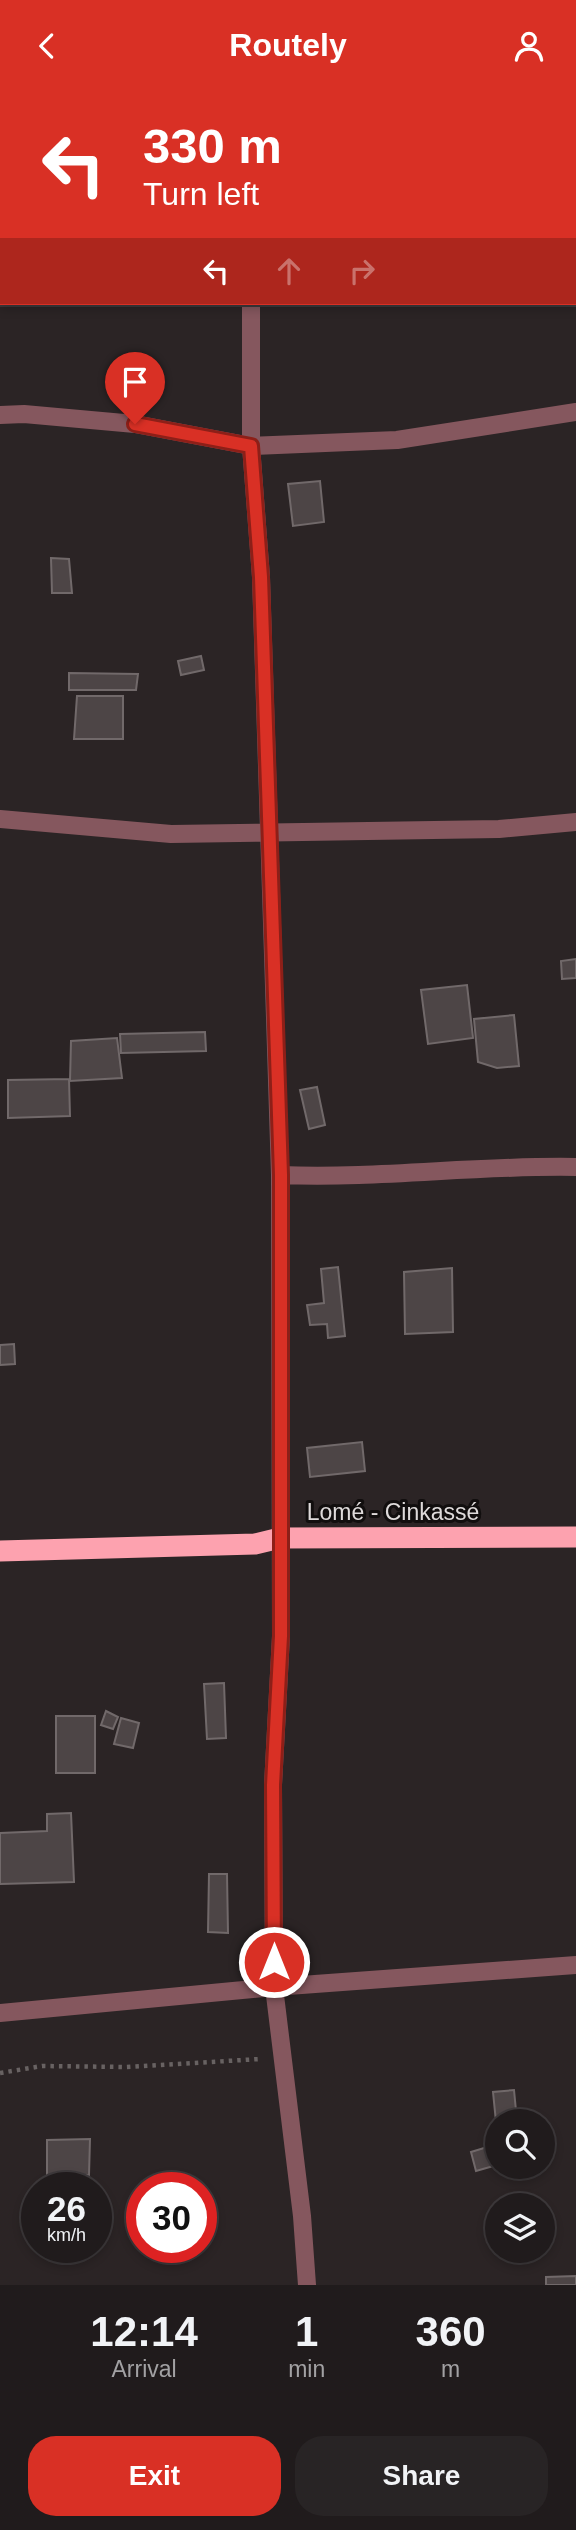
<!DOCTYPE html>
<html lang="en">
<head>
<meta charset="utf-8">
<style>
  body { margin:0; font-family:Arial,sans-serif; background:#282425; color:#f1f3f6; height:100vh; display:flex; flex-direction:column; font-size:26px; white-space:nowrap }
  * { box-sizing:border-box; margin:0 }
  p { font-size:23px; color:#a2a1a3 }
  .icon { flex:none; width:38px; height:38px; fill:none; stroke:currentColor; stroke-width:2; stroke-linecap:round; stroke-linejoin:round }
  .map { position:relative; height:2194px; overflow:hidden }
  .drawer { display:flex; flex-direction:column; background:#201b1c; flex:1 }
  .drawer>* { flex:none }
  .banner { position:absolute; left:0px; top:0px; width:578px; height:214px; box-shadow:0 4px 10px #0003,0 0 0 2px #3d393b; background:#d93025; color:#fff; overflow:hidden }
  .controls { position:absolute; left:485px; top:2018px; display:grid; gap:14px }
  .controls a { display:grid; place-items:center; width:70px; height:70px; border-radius:50%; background:#201b1c; box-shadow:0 4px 10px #0003,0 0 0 2px #3d393b; font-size:35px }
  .speed { position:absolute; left:21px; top:2081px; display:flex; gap:14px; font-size:35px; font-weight:700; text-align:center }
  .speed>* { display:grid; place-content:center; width:91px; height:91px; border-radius:50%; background:#201b1c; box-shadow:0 4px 10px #0003,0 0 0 2px #3d393b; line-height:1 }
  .speed small { font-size:18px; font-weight:400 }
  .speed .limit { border:10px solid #d22; background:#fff; color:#111 }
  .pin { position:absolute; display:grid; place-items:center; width:60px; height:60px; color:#fff; margin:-72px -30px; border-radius:50% 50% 50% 0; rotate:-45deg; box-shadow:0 0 7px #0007 }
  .pin .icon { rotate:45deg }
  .me { position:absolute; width:77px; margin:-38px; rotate:0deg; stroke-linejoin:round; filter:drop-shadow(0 0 5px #0008) }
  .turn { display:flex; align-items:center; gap:24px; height:147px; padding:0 28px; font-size:32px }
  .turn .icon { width:91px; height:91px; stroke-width:2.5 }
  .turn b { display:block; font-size:49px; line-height:60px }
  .lanes { display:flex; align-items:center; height:66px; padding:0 28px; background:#0003; justify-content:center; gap:35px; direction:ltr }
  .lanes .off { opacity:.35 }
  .eta { display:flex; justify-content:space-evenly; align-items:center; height:119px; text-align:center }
  .eta b { font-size:42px; font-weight:800; line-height:49px }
  .button { display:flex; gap:14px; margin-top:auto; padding:14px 28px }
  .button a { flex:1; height:80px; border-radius:28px; background:#d93025; color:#fff; font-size:28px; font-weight:800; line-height:80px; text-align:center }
  .button a+a { background:#282425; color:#f1f3f6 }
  header { display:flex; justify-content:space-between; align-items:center; height:91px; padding:0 28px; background:#d93025; color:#fff; font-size:32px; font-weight:800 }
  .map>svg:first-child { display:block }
</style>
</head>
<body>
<header><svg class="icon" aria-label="back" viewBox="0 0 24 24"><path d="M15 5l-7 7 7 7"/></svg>Routely<svg class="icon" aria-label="person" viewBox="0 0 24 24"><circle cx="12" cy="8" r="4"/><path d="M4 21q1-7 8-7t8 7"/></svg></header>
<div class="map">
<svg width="576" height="2194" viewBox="0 0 576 2194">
  <rect width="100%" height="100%" fill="#2b2425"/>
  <path fill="#4d4546" stroke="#71696a" stroke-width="2" d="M320,390l4,41 -31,4 -5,-42z
    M51,467l18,1 3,34h-20z
    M201,565l3,14 -23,5 -3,-14z
    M69,582l69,1 -2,16h-67z
    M77,605h46v43h-49z
    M576,868v19l-14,1 -1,-18z
    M467,894l6,53 -45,6 -7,-54z
    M514,924l5,51 -22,2 -19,-6 -4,-43z
    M205,941l1,19 -85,2 -1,-19z
    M117,947l5,40 -52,3 1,-40z
    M69,988l1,37 -62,2v-38z
    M317,996l8,38 -16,4 -9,-39z
    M338,1176l7,69 -17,2 -1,-14 -17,1 -3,-20 17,-2 -3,-34z
    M452,1177l1,64 -48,2 -1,-62z
    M14,1253l1,20 -15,1v-20z
    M362,1351l3,29 -55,6 -3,-29z
    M224,1592l2,55 -19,1 -3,-55z
    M106,1620l12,6 -5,12 -12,-4z
    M56,1625h39v57h-39z
    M121,1627l18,5 -6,25 -19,-4z
    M71,1722l3,69 -74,2v-51l47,-2v-17z
    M209,1783h18l1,59 -20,-1z
    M514,1999l3,31h-20v11l-4,-40z
    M90,2048l-1,36 -42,1v-36z
    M497,2053v21l-21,6 -5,-19z
    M576,2185v9h-30v-8z"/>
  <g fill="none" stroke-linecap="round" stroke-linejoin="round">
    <path stroke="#686262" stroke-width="4.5" stroke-dasharray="3.5 5" stroke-linecap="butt" d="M0,1982l42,-7 84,1 134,-8"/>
    <path stroke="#85575e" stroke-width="18" d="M231,0v2
      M251,212v143l10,131 19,598 1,461 -8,149 1,202 28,229 5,69
      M0,324l24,-1 111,10 116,22 146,-6 179,-28
      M0,728l171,15 328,-5 77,-7
      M280,1084c99,4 197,-10 296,-8
      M0,1922l274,-26 302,-22"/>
    <path stroke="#fda2af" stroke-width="21" d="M0,1460l255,-7 25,-6 296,-1"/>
  </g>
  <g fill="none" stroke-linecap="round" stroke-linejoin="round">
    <defs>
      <path id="route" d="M135,333l116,22 10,131 20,598v461l-8,149 1,177"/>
    </defs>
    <use href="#route" stroke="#8d1f18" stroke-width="18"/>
    <use href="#route" stroke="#d93025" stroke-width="12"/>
  </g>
  <g text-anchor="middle" stroke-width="6" stroke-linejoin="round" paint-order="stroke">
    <g font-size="23" fill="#dedada" stroke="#110e0e">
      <text x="393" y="1429">Lomé - Cinkassé</text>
    </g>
  </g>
</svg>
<div class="controls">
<a><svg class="icon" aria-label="search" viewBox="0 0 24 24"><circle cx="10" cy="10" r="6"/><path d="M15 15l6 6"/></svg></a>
<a><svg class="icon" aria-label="layers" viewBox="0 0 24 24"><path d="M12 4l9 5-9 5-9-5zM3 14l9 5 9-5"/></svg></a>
</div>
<div class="speed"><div>26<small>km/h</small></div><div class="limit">30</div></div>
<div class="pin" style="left:135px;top:333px;background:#d93025"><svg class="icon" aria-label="arrive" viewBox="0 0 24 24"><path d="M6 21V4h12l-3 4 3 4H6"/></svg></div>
<svg class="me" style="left:274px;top:1871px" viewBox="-20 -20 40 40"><circle r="17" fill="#d93025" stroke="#fff" stroke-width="3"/><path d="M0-11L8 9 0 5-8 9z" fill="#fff"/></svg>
<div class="banner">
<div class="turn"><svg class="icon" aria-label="left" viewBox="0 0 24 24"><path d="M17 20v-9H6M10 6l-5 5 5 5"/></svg><div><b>330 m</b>Turn left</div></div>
<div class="lanes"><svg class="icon" aria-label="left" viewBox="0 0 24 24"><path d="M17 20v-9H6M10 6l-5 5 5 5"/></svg><svg class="icon off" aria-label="ahead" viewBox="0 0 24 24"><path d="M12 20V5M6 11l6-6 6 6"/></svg><svg class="icon off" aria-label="right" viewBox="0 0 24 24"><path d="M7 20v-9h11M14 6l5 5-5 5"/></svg></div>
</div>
</div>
<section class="drawer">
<div class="eta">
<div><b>12:14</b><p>Arrival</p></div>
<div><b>1</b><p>min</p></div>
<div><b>360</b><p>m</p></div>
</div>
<div class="button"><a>Exit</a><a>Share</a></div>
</section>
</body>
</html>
